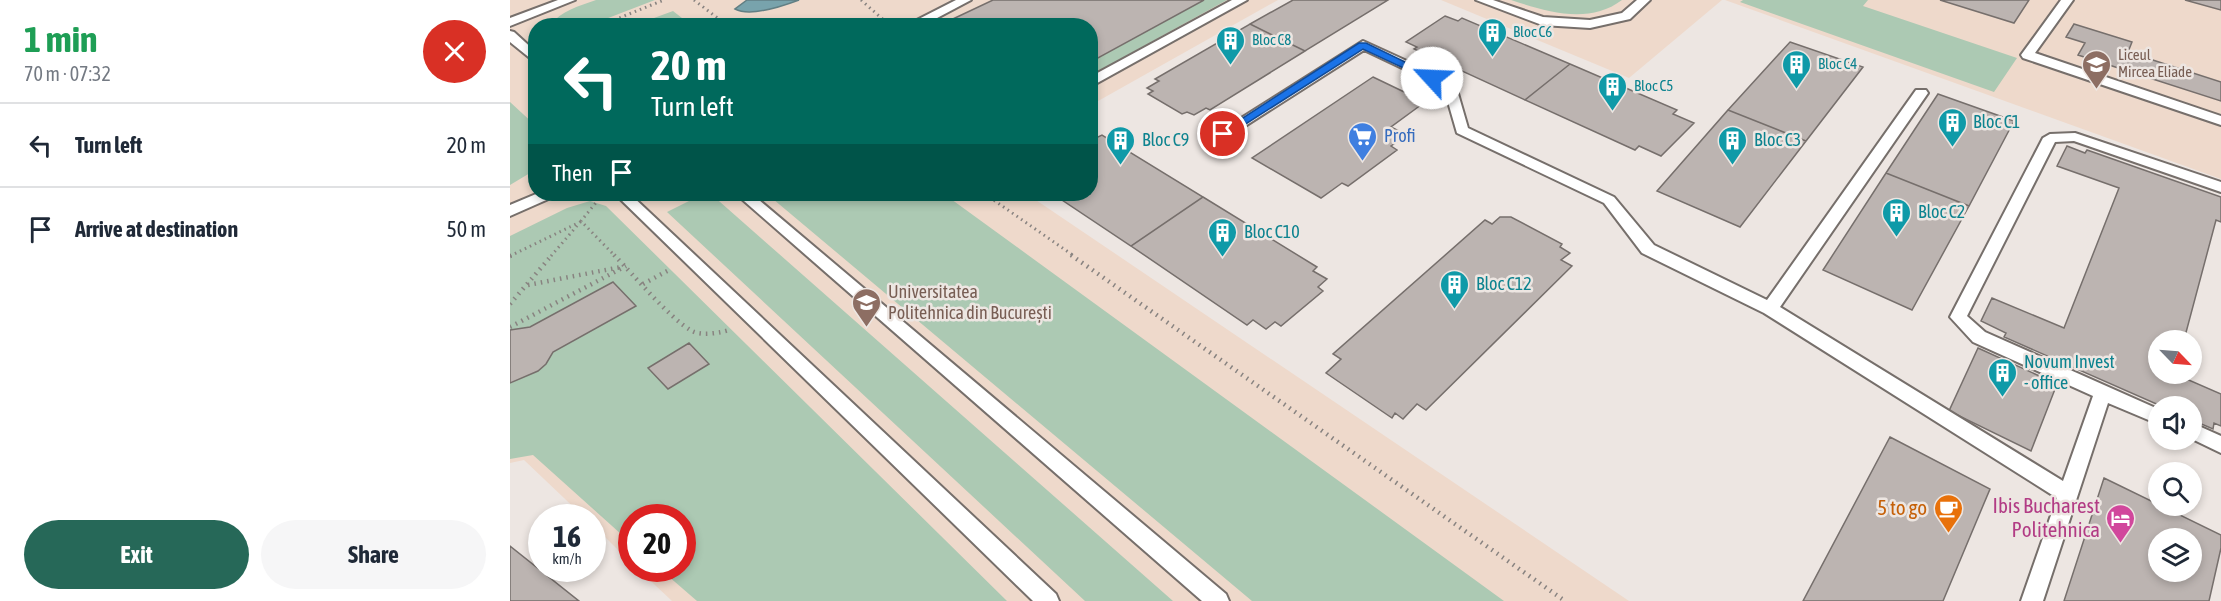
<!DOCTYPE html>
<html lang="en">
<head>
<meta charset="utf-8">
<style>
  body { margin:0; font-family:"Asap Condensed",sans-serif; background:#f6f6f7; color:#1f2937; height:100vh; display:flex; flex-direction:column; font-size:22px; white-space:nowrap }
  * { box-sizing:border-box; margin:0 }
  p { font-size:20px; color:#747a83 }
  .icon { flex:none; width:33px; height:33px; fill:none; stroke:currentColor; stroke-width:2; stroke-linecap:round; stroke-linejoin:round }
  .map { position:relative; flex:1; overflow:hidden }
  .panel { display:flex; flex-direction:column; background:#fff; width:510px }
  .panel>* { flex:none }
  .banner { position:absolute; left:18px; top:18px; width:570px; height:183px; border-radius:24px; box-shadow:0 3px 9px #0003; background:#00695c; color:#fff; overflow:hidden }
  .needle { width:39px; rotate:115deg }
  .controls { position:absolute; left:1638px; top:330px; display:grid; gap:12px }
  .controls a { display:grid; place-items:center; width:54px; height:54px; border-radius:50%; background:#fff; box-shadow:0 3px 9px #0003; font-size:30px }
  .speed { position:absolute; left:18px; top:504px; display:flex; gap:12px; font-size:30px; font-weight:700; text-align:center }
  .speed>* { display:grid; place-content:center; width:78px; height:78px; border-radius:50%; background:#fff; box-shadow:0 3px 9px #0003; line-height:1 }
  .speed small { font-size:15px; font-weight:400 }
  .speed .limit { border:9px solid #d22; background:#fff; color:#111 }
  .pin { position:absolute; display:grid; place-items:center; width:51px; height:51px; color:#fff; margin:-26px; border:3px solid #fff; border-radius:50%; box-shadow:0 2px 6px #0007 }
  .me { position:absolute; width:66px; margin:-33px; rotate:295deg; stroke-linejoin:round; filter:drop-shadow(0 0 4px #0008) }
  .turn { display:flex; align-items:center; gap:21px; height:126px; padding:0 24px; font-size:27px }
  .turn .icon { width:78px; height:78px; stroke-width:2.5 }
  .turn b { display:block; font-size:42px; line-height:51px }
  .then { display:flex; align-items:center; height:57px; padding:0 24px; background:#0003; gap:12px; font-size:22px }
  .round { display:grid; place-items:center; flex:none; width:63px; height:63px; border-radius:32px; background:#f6f6f7 }
  .overview { display:flex; align-items:center; justify-content:space-between; height:102px; padding:0 24px }
  h1 { font-size:36px; font-weight:700; line-height:45px; color:#1e9e55 }
  .button { display:flex; gap:12px; margin-top:auto; padding:12px 24px }
  .button a { flex:1; height:69px; border-radius:36px; background:#266858; color:#fff; font-size:24px; font-weight:700; line-height:69px; text-align:center }
  .button a+a { background:#f6f6f7; color:#1f2937 }
  ul { padding:0; list-style:none }
  li { display:flex; align-items:center; gap:18px; height:84px; padding:0 24px; border-top:2px solid #e0e1e3 }
  li div { flex:1 }
  li b { display:block; font-size:22px }
  li em { font-style:normal }
  main { display:flex; flex:1; min-height:0 }
  .map>svg:first-child { display:block }
</style>
</head>
<body>
<main>
<section class="panel">
<div class="overview"><div><h1>1 min</h1><p>70 m · 07:32</p></div><a class="round" style="background:#d93025;color:#fff"><svg class="icon" aria-label="close" viewBox="0 0 24 24"><path d="M6 6l12 12M18 6L6 18"/></svg></a></div>
<ul>
<li><svg class="icon" aria-label="left" viewBox="0 0 24 24"><path d="M17 20v-9H6M10 6l-5 5 5 5"/></svg><div><b>Turn left</b></div><em>20 m</em></li>
<li><svg class="icon" aria-label="arrive" viewBox="0 0 24 24"><path d="M6 21V4h12l-3 4 3 4H6"/></svg><div><b>Arrive at destination</b></div><em>50 m</em></li>
</ul>
<div class="button"><a>Exit</a><a>Share</a></div>
</section>
<div class="map">
<svg width="1711" height="601" viewBox="0 0 1711 601">
  <rect width="100%" height="100%" fill="#ede6e2"/>
  <path fill="#eed9cb" d="M0,0h768l-187,105 -1,-79h-554v168h491l602,407h-957l-34,-32 44,-1v-50h-50l-1,45 -38,-38 -1,-7 -8,-1 -60,-57 -14,3z
    M931,0h281l-93,78z
    M1215,0h496v179z"/>
  <path fill="#acc9b3" d="M86,0h59l-65,25h-40c11,-14 29,-19 46,-25z
    M692,0h25l-136,75v-18z
    M1001,0h111c-33,25 -75,12 -111,0z
    M1233,0h125l-5,6 154,52 -23,34 -254,-90z
    M163,11l18,14h-56z
    M0,102l26,24 -1,44 -25,15z
    M193,194h8l462,407h-88l-418,-389z
    M257,194h177l560,407h-252z
    M80,201l16,5 401,395h-310l-37,-32 22,-1v-50h-50l-1,25 -98,-88 -23,4v-223l57,-28z"/>
  <path fill="#78a3ac" stroke="#617f84" stroke-width="1.5" d="M237,0h52c-16,6 -49,17 -64,9z"/>
  <path fill="#bcb4b1" stroke="#766f6c" stroke-width="1.5" fill-rule="evenodd" d="M483,0h211l-106,58 -8,-5v-27h-152z
    M783,0h95l-83,51 -55,-27z
    M1430,0h89l-15,23z
    M1675,0h36v10z
    M935,16l13,5 4,-3 108,46 -45,36 -111,-51 3,-2 -11,-5z
    M740,24l55,27 -95,59 -4,-2 -12,7 -7,-3 -5,2 -34,-20 5,-3 -6,-3 12,-7 -4,-2z
    M1564,24l58,18 -4,10 93,30v19l-143,-46 7,-12 -19,-6z
    M1280,42l73,25 -57,74 -78,-31z
    M1060,64l107,46 -4,4 21,9 -33,33 -22,-10 -4,4 -110,-50z
    M863,77l52,25 -34,25 16,8 -16,11 6,4 -49,36 -6,-3 -21,15 -69,-40z
    M1428,94l76,27 -45,85 -83,-33z
    M1218,110l78,31 -66,86 -83,-36z
    M580,134l6,4 6,-3 101,62 -72,49 -78,-52h37z
    M1557,146l18,7 2,-3 134,47v25l-5,-2 -32,120h-26v34h17l46,20v32l-7,-3 -1,6 -21,-9v-14h-31l-157,-69 2,-4 -25,-12 11,-23 72,30 55,-140 -62,-22z
    M1376,173l83,33 -57,104 -89,-40z
    M693,197l114,70 -4,4 14,8 -9,8 5,4 -42,35 -6,-4 -9,7 -13,-9 -6,5 -116,-79z
    M990,217h11l51,27 -2,3 10,6 -9,7 11,6 -146,144 -9,-6 -14,15 -8,-6 -3,5 -66,-45 15,-14 -8,-5 152,-134 7,4z
    M103,282l23,24 -83,46 -7,12 -8,7 -28,12v-53l20,-3z
    M179,343l20,21 -41,25 -20,-21z
    M1468,348l79,36 -26,67 -82,-40z
    M1380,437l100,52 -47,112h-140z
    M1594,478l117,57v13l-12,53h-145zM1648,538h34v34h-34z
    M0,546l69,55h-69z"/>
  <g fill="none" stroke-linecap="round" stroke-linejoin="round">
    <defs>
      <path id="lane" d="M48,0h17l-65,26v-8z
        M446,0h15l-49,26h-17z
        M722,0h15l-157,87v-10z
        M966,0h17l50,17 47,3 32,-7 15,-13h13l-20,19 -40,9 -48,-3z
        M1551,0h12l-38,53 186,63v9l-198,-67 -2,-3z
        M0,31l4,1 22,20v11l-26,-21z
        M853,41l92,42 13,45 146,69 40,48 113,55 149,-210h10l2,3 -148,214 283,174 30,-85 -120,-54 -23,-25 93,-179 7,-4 25,-1 146,49v10l-147,-51 -19,1 -88,174 18,16 173,77v15l-50,-21 -65,198h-22l36,-103 -293,-185 -122,-60 -38,-50 -147,-70 -13,-45 -80,-38 -136,87 -5,1 -7,-4z
        M26,194h19l-2,3 -43,19v-11z
        M105,194h15l426,400 3,7h-26z
        M226,194h16l474,400 3,7h-27z
        M1682,423l29,13v17l-29,-14z"/>
    </defs>
    <use href="#lane" stroke="#766f6b" stroke-width="4"/>
    <path stroke="#888380" stroke-width="3" stroke-dasharray="1.5 4" stroke-linecap="butt" d="M184,0l34,26
      M351,0l26,23
      M89,26l65,-26
      M475,194l89,62
      M89,199l-18,22 34,35
      M0,256l68,-33
      M41,256l31,-36"/>
    <path stroke="#888380" stroke-width="4.5" stroke-dasharray="1.5 5" stroke-linecap="butt" d="M104,255c20,20 55,63 78,76 9,5 28,2 37,-1
      M561,255l494,346
      M0,256l3,-1
      M133,284l26,-14
      M18,285l93,-18
      M0,304l42,-49
      M0,327l116,-61"/>
    <use href="#lane" fill="#fff" fill-rule="evenodd"/>
  </g>
  <path fill="#1a73e8" stroke="#114b97" stroke-width="1.5" d="M849,43h7l72,35 -2,2h-7l-66,-31 -136,87 -4,1 -5,-3z"/>
  <defs>
    <symbol id="building-pin" viewBox="-11 -11 22 30"><path d="M0 17L-7.5 6A9.5 9.5 0 1 1 7.5 6Z" fill="#0f9aa8" stroke="#ede6e2"/><path d="M-4-6H4V6H1V3H-1V6H-4ZM-2.5-4.3h1.7v1.8h-1.7ZM.8-4.3h1.7v1.8H.8ZM-2.5-1h1.7V.8h-1.7ZM.8-1h1.7V.8H.8Z" fill="#fff"/></symbol>
    <symbol id="school-pin" viewBox="-11 -11 22 30"><path d="M0 17L-7.5 6A9.5 9.5 0 1 1 7.5 6Z" fill="#8d6e63" stroke="#ede6e2"/><path d="M0-5L7-2L0 1L-7-2ZM-4 1L0 2.5L4 1V4Q0 6-4 4Z" fill="#fff"/></symbol>
    <symbol id="supermarket-pin" viewBox="-11 -11 22 30"><path d="M0 17L-7.5 6A9.5 9.5 0 1 1 7.5 6Z" fill="#3f7fe0" stroke="#ede6e2"/><path d="M-6-5.5h2.5l.6 2H6L4.5 2H-2.5L-4.4-4H-6ZM-1.5 3.2a1.3 1.3 0 1 0 .1 0ZM3 3.2a1.3 1.3 0 1 0 .1 0Z" fill="#fff"/></symbol>
    <symbol id="university-pin" viewBox="-11 -11 22 30"><path d="M0 17L-7.5 6A9.5 9.5 0 1 1 7.5 6Z" fill="#8d6e63" stroke="#ede6e2"/><path d="M0-5L7-2L0 1L-7-2ZM-4 1L0 2.5L4 1V4Q0 6-4 4Z" fill="#fff"/></symbol>
    <symbol id="cafe-pin" viewBox="-11 -11 22 30"><path d="M0 17L-7.5 6A9.5 9.5 0 1 1 7.5 6Z" fill="#e8710a" stroke="#ede6e2"/><path d="M-5.5-4.5H6V0H3Q3 3.5 0 3.5H-2.5Q-5.5 3.5-5.5 0ZM3-3.2v2h1.7v-2ZM-6 4.5H4V6H-6Z" fill="#fff"/></symbol>
    <symbol id="hotel-pin" viewBox="-11 -11 22 30"><path d="M0 17L-7.5 6A9.5 9.5 0 1 1 7.5 6Z" fill="#d1479c" stroke="#ede6e2"/><path d="M-6-4.5h1.5V1H6V5H4.5V3h-9V5H-6ZM-4 0a1.8 1.8 0 1 1 3.6 0ZM.5 0V-2.5h3Q6-2.5 6 0Z" fill="#fff"/></symbol>
  </defs>
  <g fill-rule="evenodd">
    <use href="#building-pin" x="966" y="16" width="33" height="45"/>
    <use href="#building-pin" x="704" y="24" width="33" height="45"/>
    <use href="#building-pin" x="1270" y="48" width="33" height="45"/>
    <use href="#school-pin" x="1570" y="48" width="33" height="45"/>
    <use href="#building-pin" x="1086" y="70" width="33" height="45"/>
    <use href="#building-pin" x="1426" y="106" width="33" height="45"/>
    <use href="#supermarket-pin" x="836" y="120" width="33" height="45"/>
    <use href="#building-pin" x="594" y="124" width="33" height="45"/>
    <use href="#building-pin" x="1206" y="124" width="33" height="45"/>
    <use href="#building-pin" x="1370" y="196" width="33" height="45"/>
    <use href="#building-pin" x="696" y="216" width="33" height="45"/>
    <use href="#building-pin" x="928" y="268" width="33" height="45"/>
    <use href="#university-pin" x="340" y="286" width="33" height="45"/>
    <use href="#building-pin" x="1476" y="356" width="33" height="45"/>
    <use href="#cafe-pin" x="1422" y="492" width="33" height="45"/>
    <use href="#hotel-pin" x="1594" y="502" width="33" height="45"/>
  </g>
  <g text-anchor="middle" stroke-width="5" stroke-linejoin="round" paint-order="stroke">
    <g font-size="15" fill="#0d838f" stroke="#ede6e2" text-anchor="start">
      <text x="1003" y="37">Bloc C6</text>
      <text x="742" y="45">Bloc C8</text>
      <text x="1308" y="69">Bloc C4</text>
      <text x="1124" y="91">Bloc C5</text>
    </g>
    <g font-size="15" fill="#785e54" stroke="#ede6e2" text-anchor="start">
      <text x="1608" y="60">Liceul<tspan x="1608" dy="17">Mircea Eliade</tspan></text>
    </g>
    <g font-size="18" fill="#0d838f" stroke="#ede6e2" text-anchor="start">
      <text x="1463" y="128">Bloc C1</text>
      <text x="632" y="146">Bloc C9</text>
      <text x="1244" y="146">Bloc C3</text>
      <text x="1408" y="218">Bloc C2</text>
      <text x="734" y="238">Bloc C10</text>
      <text x="966" y="290">Bloc C12</text>
      <text x="1514" y="368">Novum Invest<tspan x="1514" dy="21">- office</tspan></text>
    </g>
    <g font-size="18" fill="#366cbe" stroke="#ede6e2" text-anchor="start">
      <text x="874" y="142">Profi</text>
    </g>
    <g font-size="18" fill="#785e54" stroke="#ede6e2" text-anchor="start">
      <text x="378" y="298">Universitatea<tspan x="378" dy="21">Politehnica din București</tspan></text>
    </g>
    <g font-size="21" fill="#b23c85" stroke="#ede6e2" text-anchor="end">
      <text x="1590" y="513">Ibis Bucharest<tspan x="1590" dy="24">Politehnica</tspan></text>
    </g>
    <g font-size="21" fill="#c56008" stroke="#ede6e2" text-anchor="end">
      <text x="1417" y="515">5 to go</text>
    </g>
  </g>
</svg>
<div class="controls">
<a><svg class="needle" viewBox="-14 -14 28 28"><path d="M0-13l5 13h-10z" fill="#e53935"/><path d="M0 13l5-13h-10z" fill="#747a83"/></svg></a>
<a><svg class="icon" aria-label="sound" viewBox="0 0 24 24"><path d="M4 9h4l5-4v14l-5-4H4zM17 9q2 3 0 6"/></svg></a>
<a><svg class="icon" aria-label="search" viewBox="0 0 24 24"><circle cx="10" cy="10" r="6"/><path d="M15 15l6 6"/></svg></a>
<a><svg class="icon" aria-label="layers" viewBox="0 0 24 24"><path d="M12 4l9 5-9 5-9-5zM3 14l9 5 9-5"/></svg></a>
</div>
<div class="speed"><div>16<small>km/h</small></div><div class="limit">20</div></div>
<div class="pin" style="left:713px;top:134px;background:#d93025"><svg class="icon" aria-label="arrive" viewBox="0 0 24 24"><path d="M6 21V4h12l-3 4 3 4H6"/></svg></div>
<svg class="me" style="left:922px;top:78px" viewBox="-20 -20 40 40"><circle r="19" fill="#fff"/><path d="M0-13L10 11 0 6-10 11z" fill="#1a73e8"/></svg>
<div class="banner">
<div class="turn"><svg class="icon" aria-label="left" viewBox="0 0 24 24"><path d="M17 20v-9H6M10 6l-5 5 5 5"/></svg><div><b>20 m</b>Turn left</div></div>
<div class="then">Then<svg class="icon" aria-label="arrive" viewBox="0 0 24 24"><path d="M6 21V4h12l-3 4 3 4H6"/></svg></div>
</div>
</div>
</main>
</body>
</html>
